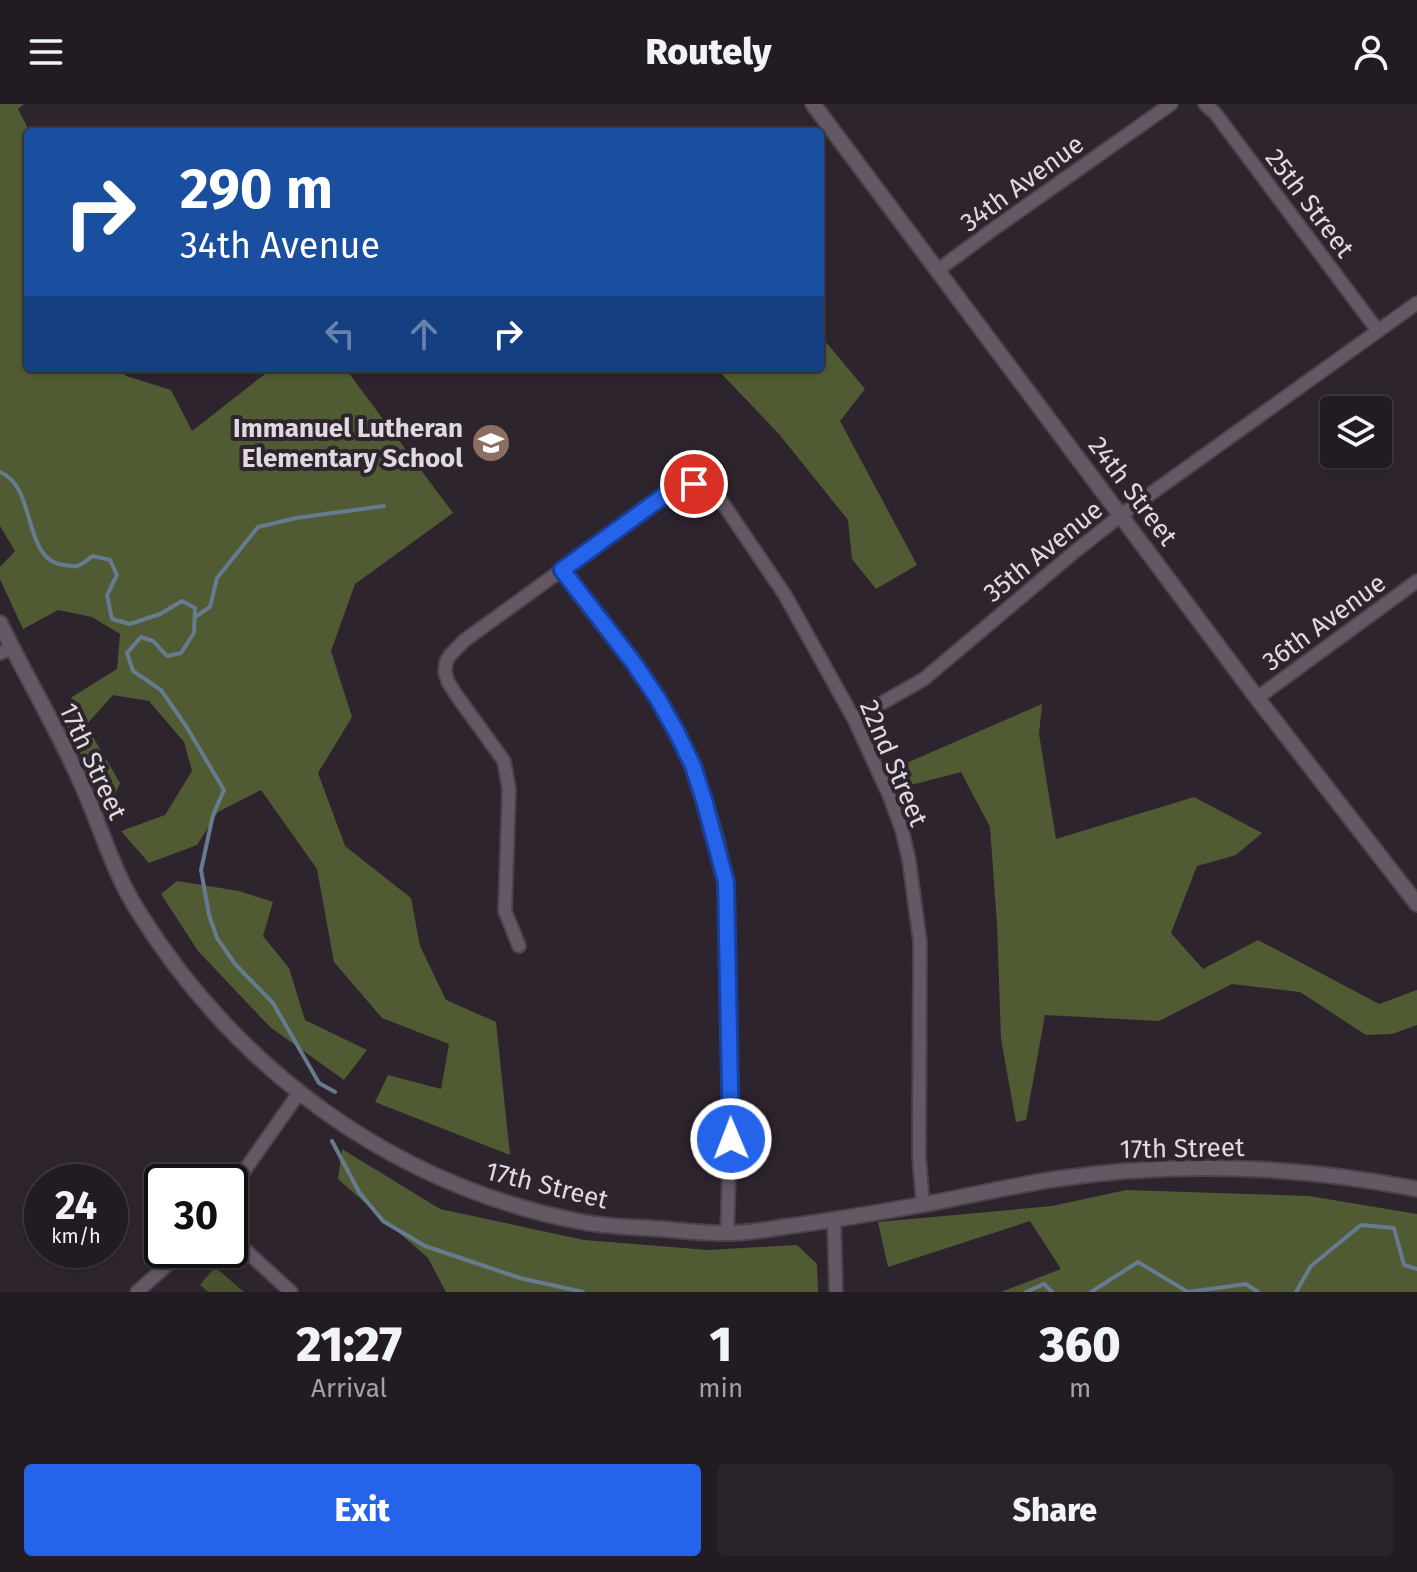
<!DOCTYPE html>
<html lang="en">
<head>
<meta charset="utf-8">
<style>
  body { margin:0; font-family:"Fira Sans",sans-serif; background:#2a242a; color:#f1f3f6; height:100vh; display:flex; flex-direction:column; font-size:30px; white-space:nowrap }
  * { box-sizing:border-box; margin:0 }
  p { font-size:26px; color:#a2a1a5 }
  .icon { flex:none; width:44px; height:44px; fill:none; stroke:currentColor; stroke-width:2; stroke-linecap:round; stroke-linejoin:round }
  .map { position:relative; height:1188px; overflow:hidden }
  .side { display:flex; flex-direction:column; background:#221b22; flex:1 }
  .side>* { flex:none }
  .hud { position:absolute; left:24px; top:24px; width:800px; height:244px; border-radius:8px; box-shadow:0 2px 6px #0004,0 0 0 2px #3f3940; background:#1a4fa0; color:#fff; overflow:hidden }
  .tools { position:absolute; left:1320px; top:292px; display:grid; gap:16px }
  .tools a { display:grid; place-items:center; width:72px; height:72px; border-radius:8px; background:#221b22; box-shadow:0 2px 6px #0004,0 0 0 2px #3f3940; font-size:40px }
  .speed { position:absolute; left:24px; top:1060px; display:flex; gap:16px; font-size:40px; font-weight:700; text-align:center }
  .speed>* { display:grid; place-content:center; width:104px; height:104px; border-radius:50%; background:#221b22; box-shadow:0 2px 6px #0004,0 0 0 2px #3f3940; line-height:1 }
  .speed small { font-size:20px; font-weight:400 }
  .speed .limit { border:4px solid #111; border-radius:12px; background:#fff; color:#111 }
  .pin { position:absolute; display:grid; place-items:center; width:68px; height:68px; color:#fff; margin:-34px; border:4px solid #fff; border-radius:50%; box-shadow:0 2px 8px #0007 }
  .me { position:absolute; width:88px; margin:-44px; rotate:359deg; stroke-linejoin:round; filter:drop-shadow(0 0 6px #0008) }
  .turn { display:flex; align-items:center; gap:28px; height:168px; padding:0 24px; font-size:36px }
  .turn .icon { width:104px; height:104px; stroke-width:2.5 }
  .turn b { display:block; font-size:56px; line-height:68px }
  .lanes { display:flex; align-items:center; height:76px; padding:0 24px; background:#0003; justify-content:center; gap:40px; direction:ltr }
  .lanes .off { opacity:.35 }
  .eta { display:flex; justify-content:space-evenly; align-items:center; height:136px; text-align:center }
  .eta b { font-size:48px; font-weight:800; line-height:56px }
  .cta { display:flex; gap:16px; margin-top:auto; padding:16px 24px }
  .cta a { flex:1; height:92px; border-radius:8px; background:#2563eb; color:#fff; font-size:32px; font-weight:800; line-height:92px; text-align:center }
  .cta a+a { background:#2a242a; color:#f1f3f6 }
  header { display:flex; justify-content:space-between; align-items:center; height:104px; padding:0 24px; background:#221b22; font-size:36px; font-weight:800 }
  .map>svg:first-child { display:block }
</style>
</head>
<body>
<header><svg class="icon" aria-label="menu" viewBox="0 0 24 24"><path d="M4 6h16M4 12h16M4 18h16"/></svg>Routely<svg class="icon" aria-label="person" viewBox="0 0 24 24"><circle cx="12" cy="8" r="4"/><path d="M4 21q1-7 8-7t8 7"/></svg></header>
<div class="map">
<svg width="1417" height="1188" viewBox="0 0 1417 1188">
  <rect width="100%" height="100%" fill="#2e242e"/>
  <path fill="#48532d" d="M215,1163l29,25h-36l-8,-7z"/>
  <path fill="#505b34" d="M0,0h24l-6,5 12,23h-2v236h94l4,8 45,14 21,41 73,-57 4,-6h76l108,145 -98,71 -24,67 21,66 -34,56 27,73 66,52 9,48 26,54 50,22 14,133 -135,-53 13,-27 53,14 8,-45 -67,-26 -48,-56 -17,-93 -56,-79 -43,22 -21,33 -48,18 -28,-32 44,-16 27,-44 -8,-29 -35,-41 -36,-6 -27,30 34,58 -12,27 -44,-90 8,-23 45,-28 3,-35 -28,-17 -34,-7 -35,19 -23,-50v-12l15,-16 -15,-25z
    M820,231l45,54 -25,32 77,144 -41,24 -24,-30 -4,-39 -69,-86 -63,-66h104z
    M1042,600l-3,30 17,105 138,-42 68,36 -26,22 -39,11 -26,67 32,36 55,-29 121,64 38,-14v35l-25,9 -26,1 -66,-43 -68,-8 -73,37 -114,-6 -19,105 -10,2 -15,-83 -4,-115 -7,-97 -29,-55 -65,17 -8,-18z
    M177,777l62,10 34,11 -10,34 26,32 16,52 62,30 -23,30 -74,-53 -72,-76 -37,-57z
    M342,1045l98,60 144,31 124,10 89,-5 20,19 1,28h-372l-18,-34 -90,-79z
    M1126,1086l183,6 108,18v78h-416l60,-23 -31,-48 -142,46 -10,-45 174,-16z"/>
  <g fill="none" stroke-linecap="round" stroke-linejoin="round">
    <path stroke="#667b90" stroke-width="4" d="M0,368c37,14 22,89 64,93 4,0 9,2 13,1 5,-1 11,-7 16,-10l17,4 7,15 -10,20 5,24 18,5 30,-10 22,-13 13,7 -1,25 -13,20 -14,3 -14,-15 -12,-4 -14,16 6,18 28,19 25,36 38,64 -11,25 -12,55 8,45 8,23 18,26 38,39 46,80 16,9
      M195,513l15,-10 7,-29 41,-51 38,-9 88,-12
      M332,1037l27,51 24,29 42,25 95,32 63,14
      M1026,1188l18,-8 8,8
      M1091,1188l47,-30 50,30 58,-8 12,8
      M1296,1188l15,-26 50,-41 33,3 10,37 13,4"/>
    <defs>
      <path id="minor" d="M1205,0l10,9 163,218
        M938,166l54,-40 179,-126
        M562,466c47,62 102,123 131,196 13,32 29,83 33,117 5,44 2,94 3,139 1,71 1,141 -2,212
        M0,549l12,-5
        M1257,594l160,-117
        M854,615l70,-40 154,-130 43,-34 296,-212
        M519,842l-14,-35 4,-122 -5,-28 -47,-65 -9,-14 -3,-10 1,-10 4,-7 15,-15 211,-153c20,-6 32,-1 46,15l63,93 69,124 35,76 13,35 7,30 11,82 -1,214 4,49
        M230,1087l69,-98
        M834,1115l2,73
        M230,1132l61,56
        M137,1188l47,-42"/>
      <path id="tertiary" d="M813,0l444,594 160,206
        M0,519c26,54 58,107 82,162 19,42 31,87 56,126 99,159 254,273 439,310 28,6 57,6 86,8 20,2 40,4 60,4 20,1 41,-3 60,-6 46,-6 92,-14 137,-22 45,-8 90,-19 136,-26 119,-18 243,-13 361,10"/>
    </defs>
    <use href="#minor" stroke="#4b424b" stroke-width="16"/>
    <use href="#tertiary" stroke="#4b424b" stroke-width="18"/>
    <use href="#minor" stroke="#645864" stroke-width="12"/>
    <use href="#tertiary" stroke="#645864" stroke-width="14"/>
  </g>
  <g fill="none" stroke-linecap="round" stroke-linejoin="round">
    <defs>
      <path id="route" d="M694,380l-18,3 -114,83 71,92 25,37 19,34 16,33 11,34 22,82 5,257"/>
    </defs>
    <use href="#route" stroke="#184099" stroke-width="20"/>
    <use href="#route" stroke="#2563eb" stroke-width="14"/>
  </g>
  <defs>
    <symbol id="school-disc" viewBox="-11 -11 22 22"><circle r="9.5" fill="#8d6e63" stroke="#2e242e"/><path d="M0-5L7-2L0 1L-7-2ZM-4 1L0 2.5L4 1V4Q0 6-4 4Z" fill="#fff"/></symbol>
  </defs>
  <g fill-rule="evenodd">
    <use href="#school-disc" x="469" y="317" width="44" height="44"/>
  </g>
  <g text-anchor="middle" stroke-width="8" stroke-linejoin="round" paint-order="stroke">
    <g font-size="26" fill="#e0d9e0" stroke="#2e242e">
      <text transform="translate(1022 79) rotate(-36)" y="9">34th Avenue</text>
      <text transform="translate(1310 99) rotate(53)" y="9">25th Street</text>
      <text transform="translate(1133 387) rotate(53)" y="9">24th Street</text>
      <text transform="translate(1043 447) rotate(-39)" y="9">35th Avenue</text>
      <text transform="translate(1324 518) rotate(-36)" y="9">36th Avenue</text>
      <text transform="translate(93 657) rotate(65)" y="9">17th Street</text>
      <text transform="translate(894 659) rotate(67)" y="9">22nd Street</text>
      <text transform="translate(1182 1044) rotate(-1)" y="9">17th Street</text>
      <text transform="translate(547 1081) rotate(14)" y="9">17th Street</text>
    </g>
    <g font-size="26" font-weight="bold" fill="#e0d9e0" stroke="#2e242e" text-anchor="end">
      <text x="463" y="333">Immanuel Lutheran<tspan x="463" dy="30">Elementary School</tspan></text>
    </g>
  </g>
</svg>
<div class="tools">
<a><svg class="icon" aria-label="layers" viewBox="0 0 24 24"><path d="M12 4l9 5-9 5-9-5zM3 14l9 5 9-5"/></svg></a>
</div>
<div class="speed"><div>24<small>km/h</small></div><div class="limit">30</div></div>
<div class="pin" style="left:694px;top:380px;background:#d93025"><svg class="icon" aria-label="arrive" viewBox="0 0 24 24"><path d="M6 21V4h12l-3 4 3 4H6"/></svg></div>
<svg class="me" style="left:731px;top:1035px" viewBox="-20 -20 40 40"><circle r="17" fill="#2563eb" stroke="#fff" stroke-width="3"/><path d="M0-11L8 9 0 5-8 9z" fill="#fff"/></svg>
<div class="hud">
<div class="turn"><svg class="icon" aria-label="right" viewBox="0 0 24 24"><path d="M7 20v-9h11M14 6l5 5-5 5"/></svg><div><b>290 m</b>34th Avenue</div></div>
<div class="lanes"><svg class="icon off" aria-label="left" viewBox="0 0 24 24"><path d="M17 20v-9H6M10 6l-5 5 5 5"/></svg><svg class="icon off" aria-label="ahead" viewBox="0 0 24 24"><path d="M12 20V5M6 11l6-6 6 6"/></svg><svg class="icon" aria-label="right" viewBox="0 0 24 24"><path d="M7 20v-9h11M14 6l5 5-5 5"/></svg></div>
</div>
</div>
<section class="side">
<div class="eta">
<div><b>21:27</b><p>Arrival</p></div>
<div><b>1</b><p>min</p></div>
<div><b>360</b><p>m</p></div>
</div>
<div class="cta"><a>Exit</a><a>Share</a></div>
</section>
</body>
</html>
